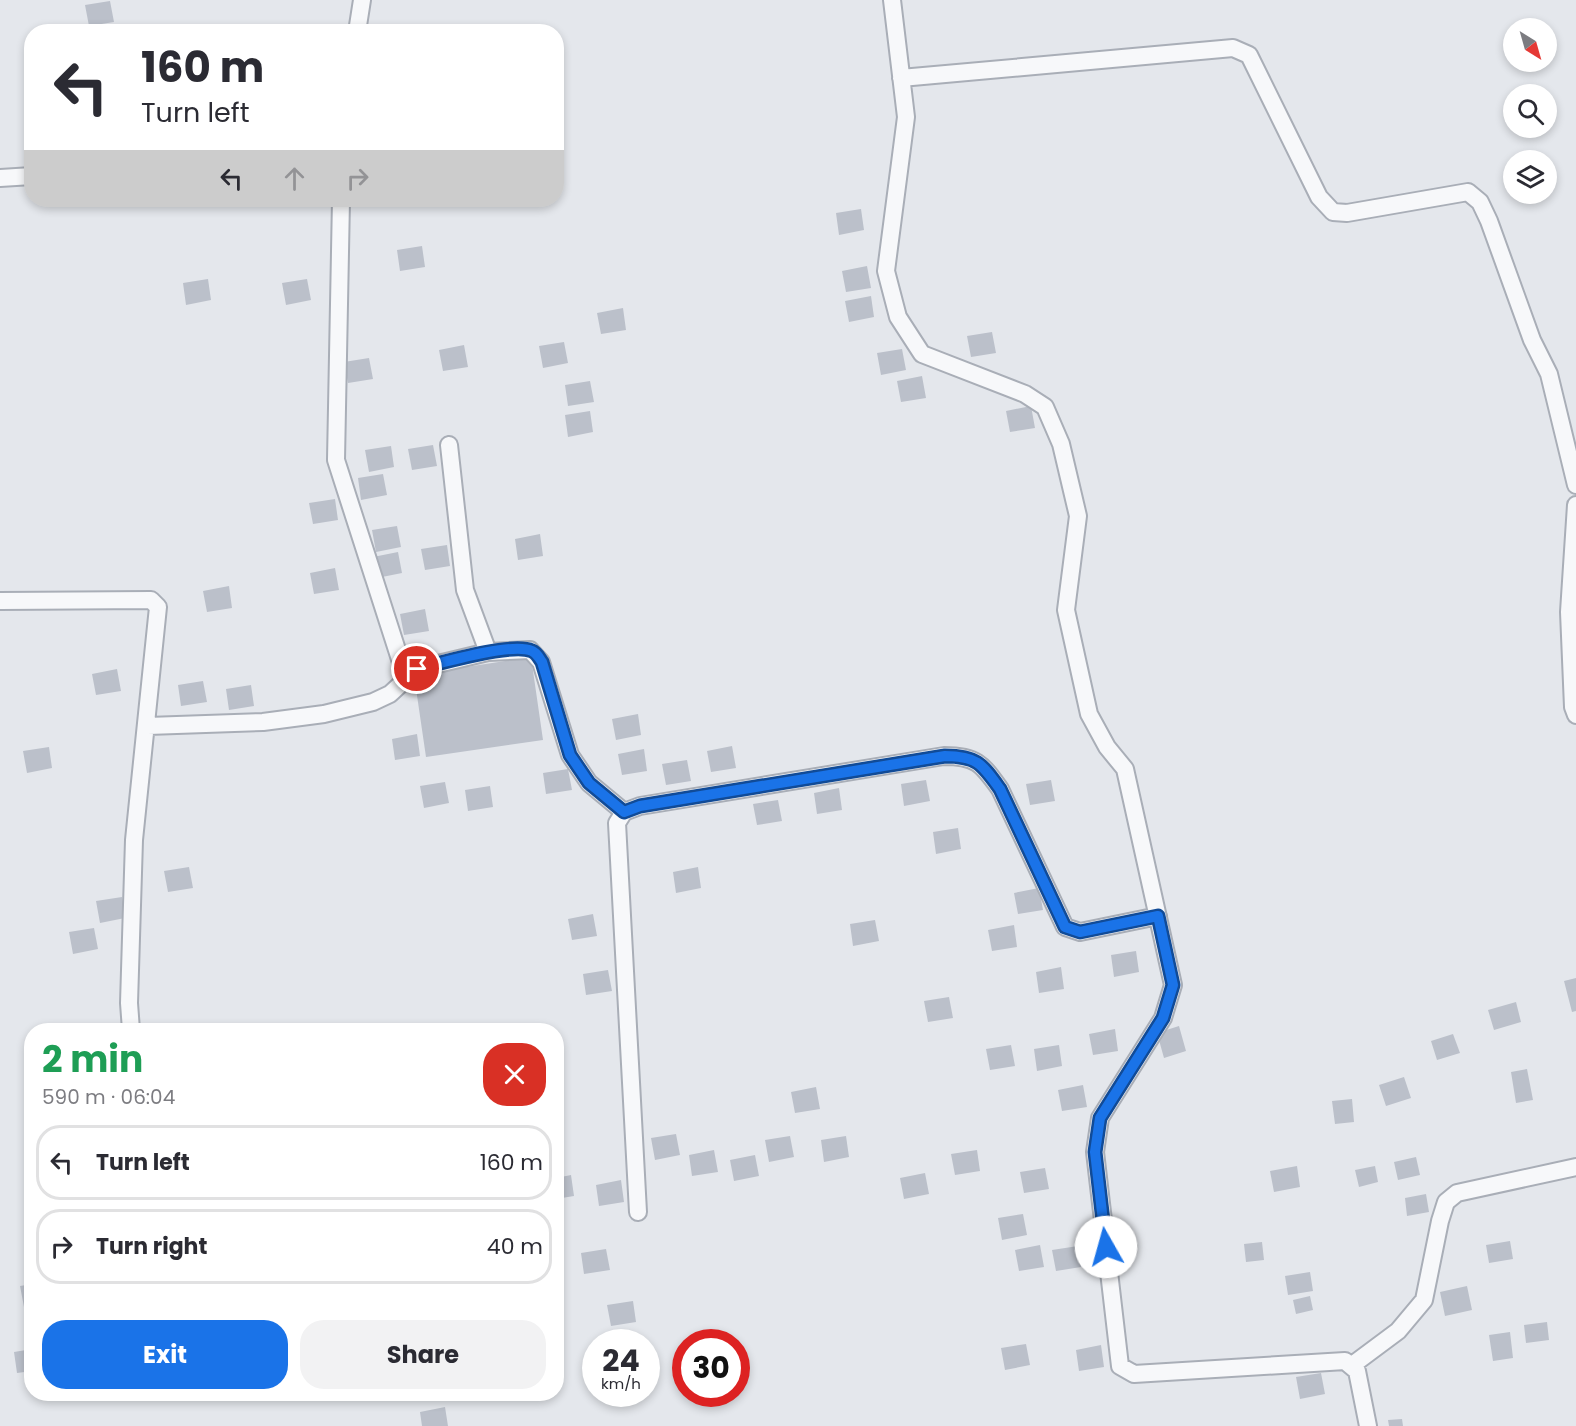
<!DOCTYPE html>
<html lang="en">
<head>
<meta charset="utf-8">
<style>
  body { margin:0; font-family:Poppins,sans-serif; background:#f2f2f3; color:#2b2b33; height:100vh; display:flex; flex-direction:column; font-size:22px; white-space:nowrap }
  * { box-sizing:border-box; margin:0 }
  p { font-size:20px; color:#7c7c81 }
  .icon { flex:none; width:33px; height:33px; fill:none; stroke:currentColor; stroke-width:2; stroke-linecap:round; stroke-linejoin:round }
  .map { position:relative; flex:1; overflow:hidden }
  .panel { position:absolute; left:24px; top:1023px; width:540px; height:378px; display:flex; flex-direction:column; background:#fff; border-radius:24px; box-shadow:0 3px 9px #0003 }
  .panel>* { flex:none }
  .top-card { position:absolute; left:24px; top:24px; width:540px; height:183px; border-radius:24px; box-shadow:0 3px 9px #0003; background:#fff; color:#2b2b33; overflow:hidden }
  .needle { width:39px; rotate:143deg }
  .controls { position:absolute; left:1503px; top:18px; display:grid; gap:12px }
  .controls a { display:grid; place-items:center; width:54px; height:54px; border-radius:50%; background:#fff; box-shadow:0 3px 9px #0003; font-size:30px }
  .speed { position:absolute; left:582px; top:1329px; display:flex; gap:12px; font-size:30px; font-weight:700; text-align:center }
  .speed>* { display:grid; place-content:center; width:78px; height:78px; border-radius:50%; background:#fff; box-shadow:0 3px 9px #0003; line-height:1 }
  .speed small { font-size:15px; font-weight:400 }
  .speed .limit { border:9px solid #d22; background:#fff; color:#111 }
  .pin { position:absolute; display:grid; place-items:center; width:51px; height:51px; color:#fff; margin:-26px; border:3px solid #fff; border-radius:50%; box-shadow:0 2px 6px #0007 }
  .me { position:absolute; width:66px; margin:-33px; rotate:353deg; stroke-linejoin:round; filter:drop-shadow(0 0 4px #0008) }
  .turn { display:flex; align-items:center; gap:21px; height:126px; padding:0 18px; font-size:27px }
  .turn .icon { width:78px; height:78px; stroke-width:2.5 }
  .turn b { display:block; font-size:42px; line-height:51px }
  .lanes { display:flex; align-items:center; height:57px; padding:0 18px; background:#0003; justify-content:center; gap:30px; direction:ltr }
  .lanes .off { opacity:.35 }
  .round { display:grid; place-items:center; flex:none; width:63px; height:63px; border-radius:24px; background:#f2f2f3 }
  .headline { display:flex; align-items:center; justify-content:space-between; height:102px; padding:0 18px }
  h1 { font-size:36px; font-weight:700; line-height:45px; color:#1e9e55 }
  .button { display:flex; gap:12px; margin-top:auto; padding:12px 18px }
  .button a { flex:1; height:69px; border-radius:24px; background:#1a73e8; color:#fff; font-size:24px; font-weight:700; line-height:69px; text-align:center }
  .button a+a { background:#f2f2f3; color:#2b2b33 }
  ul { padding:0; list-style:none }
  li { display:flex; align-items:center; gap:18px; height:75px; margin:0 12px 9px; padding:0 6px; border:3px solid #e1e1e2; border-radius:24px }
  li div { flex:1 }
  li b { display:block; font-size:22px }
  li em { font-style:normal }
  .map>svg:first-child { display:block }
</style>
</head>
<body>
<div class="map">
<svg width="1576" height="1426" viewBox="0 0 1576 1426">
  <rect width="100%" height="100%" fill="#e4e7ec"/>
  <path fill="#bbc0ca" d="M110,1l4,21 -25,4 -4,-21z
    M861,209l3,21 -25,5 -3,-22z
    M422,246l3,21 -25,4 -3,-21z
    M867,266l4,22 -25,4 -4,-21z
    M208,279l3,21 -25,5 -3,-22z
    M307,279l4,21 -25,5 -4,-22z
    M871,296l3,21 -25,5 -4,-21z
    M623,308l3,22 -25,4 -4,-21z
    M992,332l4,21 -25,4 -4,-21z
    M564,342l4,21 -25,5 -4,-22z
    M464,345l4,22 -25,4 -4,-21z
    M902,349l4,21 -25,5 -4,-22z
    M369,358l4,21 -25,4 -4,-21z
    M922,376l4,22 -25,4 -4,-21z
    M590,381l4,21 -26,4 -3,-21z
    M1031,406l4,22 -25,4 -4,-21z
    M590,411l3,21 -25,5 -3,-22z
    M433,445l4,21 -25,4 -4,-21z
    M391,446l3,21 -25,5 -4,-22z
    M383,474l4,21 -26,5 -3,-22z
    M335,499l3,21 -25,4 -4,-21z
    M397,526l4,21 -25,5 -4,-22z
    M540,534l3,22 -25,4 -3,-21z
    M447,545l3,21 -25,4 -4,-21z
    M398,552l4,21 -25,5 -4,-21z
    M335,568l4,22 -25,4 -4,-21z
    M229,586l3,22 -25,4 -4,-21z
    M425,609l4,22 -25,4 -4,-21z
    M531,657l12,83 -117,17 -12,-82z
    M117,669l4,22 -25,4 -4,-21z
    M203,681l4,21 -26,4 -3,-21z
    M251,685l3,21 -25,4 -3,-21z
    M638,714l3,21 -25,5 -4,-21z
    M417,734l3,22 -25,4 -3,-21z
    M732,746l4,22 -25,4 -4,-21z
    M49,747l3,21 -25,5 -4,-22z
    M644,749l3,22 -25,4 -4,-21z
    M687,760l4,21 -25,4 -4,-21z
    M568,769l4,21 -26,4 -3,-21z
    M926,780l4,21 -26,5 -3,-22z
    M1051,780l4,21 -25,4 -4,-21z
    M445,782l4,21 -25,5 -4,-22z
    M490,786l3,21 -25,4 -3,-21z
    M839,788l3,22 -25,4 -3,-21z
    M778,800l4,21 -25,4 -4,-21z
    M958,828l3,21 -25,5 -3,-22z
    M189,867l4,21 -25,4 -4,-21z
    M698,867l3,21 -25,5 -3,-21z
    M1039,888l4,22 -25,4 -4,-21z
    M122,897l3,21 -25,5 -4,-22z
    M593,914l4,22 -25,4 -4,-21z
    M875,920l4,21 -26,5 -3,-22z
    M1014,925l3,22 -25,4 -4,-21z
    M94,928l4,21 -25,5 -4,-22z
    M1136,951l3,21 -25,5 -3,-22z
    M1061,967l3,22 -25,4 -3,-21z
    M608,970l4,21 -26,4 -3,-21z
    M1576,978v33l-4,1 -8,-31z
    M949,997l4,21 -25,4 -4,-21z
    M1516,1002l5,20 -27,8 -6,-20z
    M1179,1026l7,25 -22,7 -7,-25z
    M1115,1029l3,22 -25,4 -4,-21z
    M1453,1034l7,19 -23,7 -6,-19z
    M1011,1045l4,21 -25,4 -4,-21z
    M1059,1045l3,21 -25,5 -3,-22z
    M1527,1069l6,31 -17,3 -5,-31z
    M1404,1077l7,21 -25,8 -7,-21z
    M1083,1085l4,22 -25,4 -4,-21z
    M816,1087l4,22 -25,4 -4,-21z
    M1352,1099l2,23 -19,2 -3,-23z
    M676,1134l4,21 -25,5 -4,-22z
    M790,1136l4,21 -25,5 -4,-22z
    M846,1136l3,21 -25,5 -3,-22z
    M714,1150l4,22 -26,4 -3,-21z
    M977,1150l3,21 -25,4 -4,-21z
    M755,1155l4,21 -25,5 -4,-21z
    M1416,1157l4,18 -22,5 -4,-18z
    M1297,1166l3,21 -26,5 -4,-21z
    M1375,1166l3,16 -19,5 -4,-17z
    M1045,1168l4,21 -25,4 -4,-21z
    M925,1173l4,21 -25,5 -4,-21z
    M571,1175l3,21 -18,3v-21z
    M621,1180l3,22 -25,4 -3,-21z
    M1426,1194l3,18 -22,4 -2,-18z
    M1023,1214l4,21 -25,5 -4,-22z
    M1510,1241l3,18 -24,4 -3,-18z
    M1262,1242l2,18 -18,2 -2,-18z
    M1040,1245l4,22 -25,4 -4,-21z
    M1078,1246l3,21 -25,4 -4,-21z
    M606,1249l4,21 -26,4 -3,-21z
    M1310,1272l3,19 -25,4 -3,-19z
    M32,1284v22l-8,1 -4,-21z
    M1467,1286l5,24 -27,6 -5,-24z
    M1310,1296l3,14 -17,4 -3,-14z
    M633,1301l3,21 -25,4 -4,-21z
    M1547,1322l2,18 -23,3 -2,-18z
    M1510,1332l3,26 -20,3 -4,-26z
    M1026,1344l4,21 -25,5 -4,-22z
    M1101,1345l3,22 -25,4 -3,-21z
    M32,1349v22l-15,2 -3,-21z
    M1321,1373l4,21 -25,5 -4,-22z
    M445,1407l3,19h-26l-2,-14z
    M1402,1419l1,7h-14l-1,-6z"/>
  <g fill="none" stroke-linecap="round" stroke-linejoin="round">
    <defs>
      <path id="minor" d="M892,0l14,117 -20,154 12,46 24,37 103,40 20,13 16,37 17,72 -12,94 23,104 18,33 18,22 48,216 -10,33 -63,100 -5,34 25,214 14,8 211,-13 12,10 11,55
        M357,32l5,-32
        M901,78l332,-30 16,7 70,142 14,15 14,1 121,-21 12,10 9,19 43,119 17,34 27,111
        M0,178l32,-2
        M341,200l-5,260 70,218
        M449,445l16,145 23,62
        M1576,505l-7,107 4,95 3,8
        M0,601l151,-1 7,7 -24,233 -5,163 2,27
        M148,726l115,-4 61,-8 49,-12 17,-8 27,-25 71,-17 42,-2 11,12 29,93 19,28 35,29
        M638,1212l-21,-389 7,-11 16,-6 304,-50c33,0 38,8 56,33l65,138 15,5 78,-16
        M1351,1366l47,-35 26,-31 16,-79 6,-19 11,-9 119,-26"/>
    </defs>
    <use href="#minor" stroke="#a9aeb7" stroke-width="20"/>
    <use href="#minor" stroke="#f7f8fa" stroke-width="16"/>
  </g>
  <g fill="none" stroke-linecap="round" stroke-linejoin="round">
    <defs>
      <path id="route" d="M417,669c24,-6 95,-27 115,-18 5,2 7,7 10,11l28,93 19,28 35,29 16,-6 305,-50c32,0 37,8 55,33l65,138 15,5 78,-16 15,69 -10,33 -63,100 -5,34 11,95"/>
    </defs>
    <use href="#route" stroke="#114b97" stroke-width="15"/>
    <use href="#route" stroke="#1a73e8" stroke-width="10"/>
  </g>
</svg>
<div class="controls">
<a><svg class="needle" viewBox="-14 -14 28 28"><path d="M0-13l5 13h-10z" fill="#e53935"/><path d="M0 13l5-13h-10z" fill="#7c7c81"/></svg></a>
<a><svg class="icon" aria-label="search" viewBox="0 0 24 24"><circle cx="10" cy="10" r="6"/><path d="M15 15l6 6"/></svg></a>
<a><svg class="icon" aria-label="layers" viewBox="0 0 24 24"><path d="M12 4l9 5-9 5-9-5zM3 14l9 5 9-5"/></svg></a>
</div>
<div class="speed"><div>24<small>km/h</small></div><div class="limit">30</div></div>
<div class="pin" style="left:417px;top:669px;background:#d93025"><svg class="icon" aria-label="arrive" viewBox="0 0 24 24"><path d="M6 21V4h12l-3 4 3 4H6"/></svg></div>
<svg class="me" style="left:1106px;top:1247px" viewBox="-20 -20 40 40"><circle r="19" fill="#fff"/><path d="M0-13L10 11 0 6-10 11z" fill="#1a73e8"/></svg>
<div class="top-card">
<div class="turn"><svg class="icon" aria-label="left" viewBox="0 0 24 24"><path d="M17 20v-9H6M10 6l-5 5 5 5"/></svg><div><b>160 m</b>Turn left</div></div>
<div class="lanes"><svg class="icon" aria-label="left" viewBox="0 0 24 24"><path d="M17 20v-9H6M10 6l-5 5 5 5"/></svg><svg class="icon off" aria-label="ahead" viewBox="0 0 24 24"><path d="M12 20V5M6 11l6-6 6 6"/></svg><svg class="icon off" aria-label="right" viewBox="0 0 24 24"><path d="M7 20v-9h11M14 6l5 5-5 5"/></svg></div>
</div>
<section class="panel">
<div class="headline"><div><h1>2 min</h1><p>590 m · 06:04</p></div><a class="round" style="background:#d93025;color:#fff"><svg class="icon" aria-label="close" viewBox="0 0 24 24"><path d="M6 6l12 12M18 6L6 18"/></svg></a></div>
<ul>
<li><svg class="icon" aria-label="left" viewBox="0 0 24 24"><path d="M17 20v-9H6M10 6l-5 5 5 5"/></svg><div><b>Turn left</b></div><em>160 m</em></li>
<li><svg class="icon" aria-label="right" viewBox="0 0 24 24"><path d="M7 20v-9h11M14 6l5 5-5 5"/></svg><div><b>Turn right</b></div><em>40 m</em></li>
</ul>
<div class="button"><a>Exit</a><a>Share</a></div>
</section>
</div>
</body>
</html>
